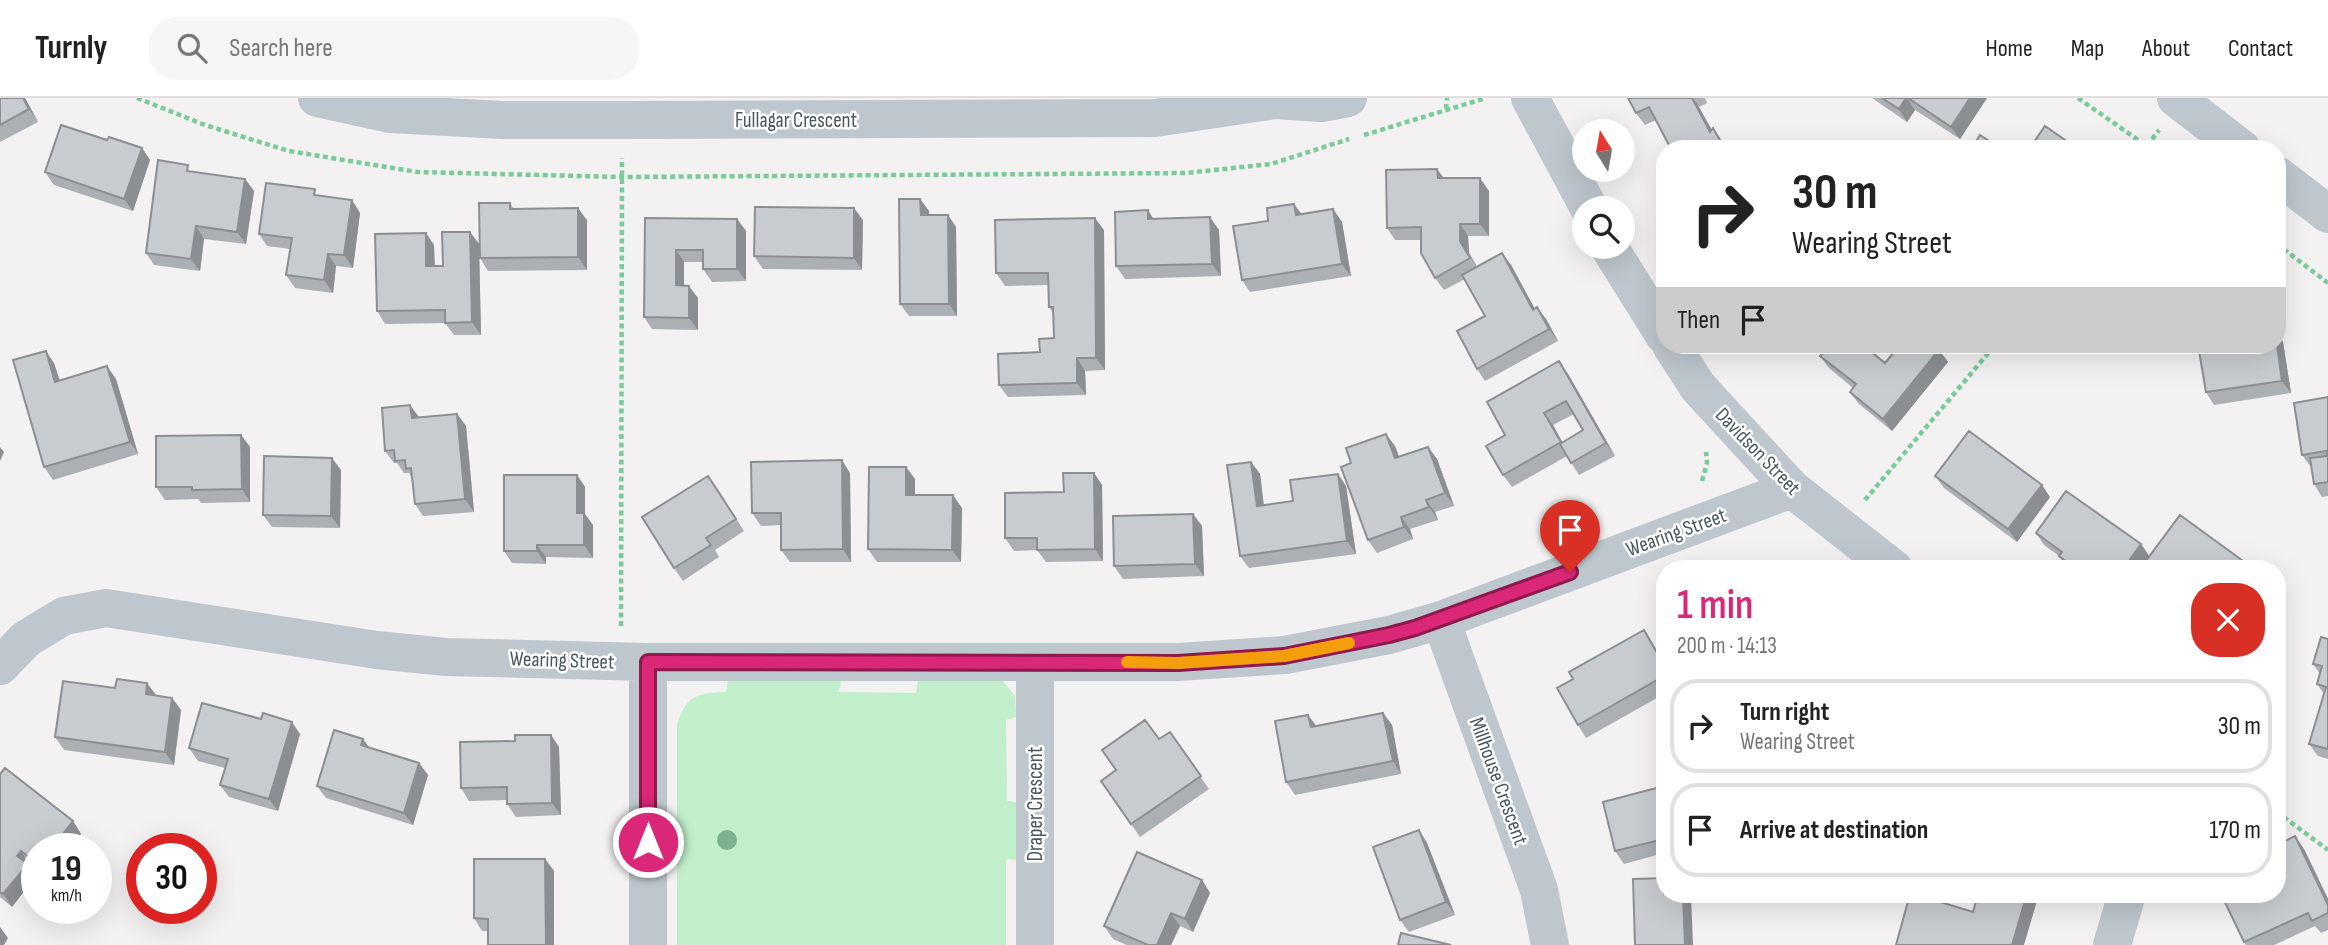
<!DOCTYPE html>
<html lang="en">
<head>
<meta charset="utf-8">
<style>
  body { margin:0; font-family:"Sofia Sans Condensed",sans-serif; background:#f6f6f6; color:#222; height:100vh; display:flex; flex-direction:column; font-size:26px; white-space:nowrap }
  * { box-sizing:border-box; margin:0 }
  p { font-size:23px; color:#767676 }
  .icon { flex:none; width:38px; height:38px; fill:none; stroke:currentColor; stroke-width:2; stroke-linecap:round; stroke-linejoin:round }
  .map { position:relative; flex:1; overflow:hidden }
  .drawer { position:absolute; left:1656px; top:462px; width:630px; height:343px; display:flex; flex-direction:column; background:#fff; border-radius:28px; box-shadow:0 7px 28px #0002 }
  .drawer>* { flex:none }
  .banner { position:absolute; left:1656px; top:42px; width:630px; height:214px; border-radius:28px; box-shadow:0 7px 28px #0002; background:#fff; color:#222; overflow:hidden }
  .needle { width:46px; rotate:349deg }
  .controls { position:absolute; left:1572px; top:21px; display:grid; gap:14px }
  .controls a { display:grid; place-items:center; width:63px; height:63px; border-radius:50%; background:#fff; box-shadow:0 7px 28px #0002; font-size:35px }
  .speed { position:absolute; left:21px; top:735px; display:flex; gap:14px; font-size:35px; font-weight:700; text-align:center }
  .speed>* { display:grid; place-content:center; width:91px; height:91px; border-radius:50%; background:#fff; box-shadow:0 7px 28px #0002; line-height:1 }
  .speed small { font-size:18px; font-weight:400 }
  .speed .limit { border:10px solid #d22; background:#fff; color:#111 }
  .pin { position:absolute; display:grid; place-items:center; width:60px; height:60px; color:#fff; margin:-72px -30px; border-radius:50% 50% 50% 0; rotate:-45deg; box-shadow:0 0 7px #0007 }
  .pin .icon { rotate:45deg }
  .me { position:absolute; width:77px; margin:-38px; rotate:0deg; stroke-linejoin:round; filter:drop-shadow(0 0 5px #0008) }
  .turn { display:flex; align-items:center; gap:24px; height:147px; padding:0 21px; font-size:32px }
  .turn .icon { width:91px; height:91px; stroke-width:2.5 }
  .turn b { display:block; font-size:49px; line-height:60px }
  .then { display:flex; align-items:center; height:66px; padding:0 21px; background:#0003; gap:14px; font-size:26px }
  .round { display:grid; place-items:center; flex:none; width:74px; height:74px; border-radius:28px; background:#f6f6f6 }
  .summary { display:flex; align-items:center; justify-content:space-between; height:119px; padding:0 21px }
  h1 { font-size:42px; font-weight:600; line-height:52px; color:#db2777 }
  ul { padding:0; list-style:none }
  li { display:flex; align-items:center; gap:21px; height:94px; margin:0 14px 10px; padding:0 7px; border:4px solid #e0e0e0; border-radius:28px }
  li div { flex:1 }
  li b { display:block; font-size:26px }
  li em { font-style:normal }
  header { display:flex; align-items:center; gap:42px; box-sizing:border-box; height:98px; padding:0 35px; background:#fff; border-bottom:2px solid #e0e0e0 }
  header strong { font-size:33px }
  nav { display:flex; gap:38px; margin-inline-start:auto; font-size:24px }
  .search { width:490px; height:63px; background:#f6f6f6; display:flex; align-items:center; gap:18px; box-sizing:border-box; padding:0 24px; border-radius:28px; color:#767676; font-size:26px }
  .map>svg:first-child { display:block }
</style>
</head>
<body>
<header>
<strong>Turnly</strong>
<div class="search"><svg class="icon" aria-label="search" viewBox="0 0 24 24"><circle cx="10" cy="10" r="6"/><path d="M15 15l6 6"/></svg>Search here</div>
<nav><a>Home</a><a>Map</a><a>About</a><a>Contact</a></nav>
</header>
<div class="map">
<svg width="2328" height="847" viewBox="0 0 2328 847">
  <rect width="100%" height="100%" fill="#f3f1f1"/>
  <path fill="#c1efcc" d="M840,571l1,16 -3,7 78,1 2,-12h85l12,15 1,21 -10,3 1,81 12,2 -1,53 -3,4 -9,-1v86h-329v-220c9,-29 19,-32 49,-33l3,-17z"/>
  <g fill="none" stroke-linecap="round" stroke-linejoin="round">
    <path stroke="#79cc98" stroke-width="4.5" stroke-dasharray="5 3.5" stroke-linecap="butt" d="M137,0l68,27 84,26 128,21 205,5 564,-4 85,-9 78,-25
      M2078,0l73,51
      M1446,11l1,-11
      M1364,37l122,-37
      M2147,48l12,-16
      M2277,146l51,39
      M1702,383l5,-18 -1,-11
      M1865,402l130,-155
      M621,528l1,-468
      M2277,714l51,38"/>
    <path stroke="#bdc7cd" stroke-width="38" d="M317,0l73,16 113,6h120l532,-2 120,-18 47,3 26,-5
      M1530,0l59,110
      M2176,0l66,51
      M2277,77l51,39
      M1609,149l55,88
      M1671,247l27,42 94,102 102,80
      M1441,522l98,270 11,55
      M648,564v283
      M1035,564v283
      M0,568l26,-27 38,-23 42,-8 271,42 69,7 202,5h530l107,-7 104,-20 52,-15 351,-131
      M2112,847l15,-51"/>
  </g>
  <circle fill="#7bb28f" cx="727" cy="742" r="10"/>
  <path fill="#acafb3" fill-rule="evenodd" d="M0,0h25l13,24 -38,20z
    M1628,0h77l2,5 -8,4 13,23 1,-2 13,21h-55l-15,-29 -11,5 -9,-12z
    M1872,0h115l-27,41 -45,-29 -8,12z
    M107,42l35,8 8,12 -17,51 -79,-26 -9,-13z
    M193,74l52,7 9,12 -8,53 -42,-5 -4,32 -46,-6 -8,-12z
    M1444,80l45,13v45h-21l1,17 8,14 25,-14 9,12 24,44 11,10 12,22 -73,40 -8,-12 8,-53 -20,-37 -21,11 -9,-12 -14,-38h-26l-8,-12z
    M319,98l33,4 8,13 -7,55 -17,-2 -3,27 -38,-5 -9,-13 4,-26 -23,-3 -8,-12z
    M920,101l9,12v4h19l8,12 1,89h-48l-9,-12z
    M510,105l4,6 73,11v50l-99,1 -8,-13z
    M1333,111l9,13 9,54 -101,16 -8,-12 60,-66z
    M645,120l92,1 9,12v50l-34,1 -9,-13v-7h-19v23l14,13v32l-46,-1 -8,-12z
    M1154,121l65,11 2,46 -96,3 -9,-13z
    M863,122l-1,50 -99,-1 -9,-13z
    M1104,132l1,140 -20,1 1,24 -78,2 -9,-12 41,-33 14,-14 -1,-25 -4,-6 -1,-22 -43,1 -9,-13z
    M470,134l9,12 2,91h-27l-9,-12 -60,1 -8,-13 57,-66 1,21h8z
    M2277,235l6,9 8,51 -77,12 -8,-13 71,-47z
    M1939,252l9,12 -56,69 -33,-27 -9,-12 3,-4 -24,-20 -9,-12 65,7z
    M54,265l6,18 56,-2 22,75 -85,26 -9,-13z
    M1568,276l47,82 -36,19 -12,-19 -55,31 -9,-12 2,-40zM1574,316l9,16 -21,12 -9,-17z
    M2328,299v99l-6,1 -8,-13 -3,-17 -9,-12z
    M457,316l9,12 8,86 -51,4 -8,-12 -3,-26 -3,-5h-5l-7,-10h-3l-9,-12z
    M241,337l9,12v55l-49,1 -3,-4 -33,1 -9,-13z
    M1395,348l4,11 29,-10 9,12 17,47 -19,6 3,8 -28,9 3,10 -36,14 -9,-13z
    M1251,364l9,12 4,31 29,-4 45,-27 8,12 10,68 -107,14 -9,-12z
    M906,369l9,12v16l47,13 -1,54h-84l-9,-13z
    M341,372l-1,58 -68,-1 -9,-12z
    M850,375l1,89h-61l-9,-12v-25l-20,1 -9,-13z
    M1094,375l8,12 1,76 -57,1 -9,-12 -23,1 -9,-13 59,-46z
    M577,377l8,12v27l8,11v33l-47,-1v7l-34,-1 -8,-12z
    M1935,378l115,21 -33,45 -73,-54z
    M717,390l27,43 -29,19 4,7 -36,24 -9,-13z
    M1193,416l9,12 2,50 -81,3 -9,-13z
    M2036,435l105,11 8,12 105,13h-186l-9,-13 -15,-11z
    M1644,532l20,32v32l-78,44 -8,-13 -5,-46z
    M2328,541v120l-10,-3 -9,-12 15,-50 -7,-10 3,-10 -7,-10z
    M156,597l16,3 9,12 -7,55 -110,-15 -9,-13z
    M1383,615l9,12 9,49 -106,21 -9,-13 22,-67 8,11z
    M1170,634l39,57 -69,48 -39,-56z
    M300,636l-22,77 -49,-14 -9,-12 5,-17 -27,-7 -9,-13z
    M551,637l8,12 2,68 -45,2 -9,-13v-4l-38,1 -8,-13 54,-47z
    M370,650l49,15 9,12 -15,50 -87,-27 -9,-12z
    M0,676l73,47 8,13 -44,15v21l-8,-6v1l7,11 -24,31 -12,-10z
    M1664,688v67l-40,11 -9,-13z
    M1419,732l8,13 28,72 -46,17 -9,-12z
    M2304,751l24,50v31l-7,3 -6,-7 -41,19h-28l-2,-3z
    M545,761l9,12 -66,60h-6l-8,-13z
    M1202,782l8,13 -17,39 -13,-6 -9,19h-44l-14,-6 -9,-13z"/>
  <path fill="#8c8f92" d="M23,0h2l13,24 -9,-13z
    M1693,0l6,9 20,37 -9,-12z
    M1906,0h1l8,12 -8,12 -8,-13z
    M1970,0h17l-27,41 -9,-12z
    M1713,30l9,13 4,8 -4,-5z
    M142,50l8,12 -17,51 -9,-12z
    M1437,71l9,12 -8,-3z
    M1480,80l9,13v45l-9,-12z
    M245,81l9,12 -8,53 -9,-12z
    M920,101l9,12v17l-8,-13z
    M352,102l8,13 -7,55 -9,-13z
    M1294,106l9,12 -7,-1z
    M578,110l9,12v50l-9,-13z
    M854,110l9,12 -1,50 -8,-12z
    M1333,111l9,13 9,54 -9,-12z
    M1148,112l8,13 -8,-4z
    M948,117l8,12 1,89 -8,-12z
    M1210,119l9,13 2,46 -9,-12z
    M1095,120l9,12 1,140 -9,-12z
    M737,121l9,12v50l-9,-12z
    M1460,126l8,12 1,17 10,17 -19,-29z
    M196,128l8,13 -4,32 -9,-12z
    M470,134l9,12 2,91 -9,-13z
    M426,135l8,12 1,34 -9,-13z
    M676,152l8,12v36l-8,-13z
    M1502,155l9,12 31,57 -9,-12z
    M328,156l8,12 -3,27 -9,-13z
    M689,188l9,12v32l-9,-12z
    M1537,209l9,12 12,22 -9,-12z
    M2277,235l6,9 8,51 -9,-12 -5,-36z
    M1939,252l9,12 -56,69 -9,-12z
    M46,253l8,12 10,32 -9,-13z
    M1077,260l8,13 1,24 -9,-12z
    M1559,263l9,13 47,82 -9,-13z
    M107,268l9,13 22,75 -8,-12z
    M410,307l9,12 -7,1z
    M1544,315l9,12 16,30 -8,-13z
    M457,316l9,12 8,86 -9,-13z
    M1386,336l9,12 9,25 -9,-13z
    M241,337l9,12v55l-8,-13z
    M0,349l4,5 -4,9z
    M1428,349l9,12 17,47 -9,-13z
    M332,360l9,12 -1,58 -9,-12z
    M842,362l8,13 1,89 -8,-13z
    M1251,364l9,12 5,44 -8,-12z
    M906,369l9,12v29l-9,-13z
    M1094,375l8,12 1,76 -8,-12z
    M1338,376l8,12 10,68 -9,-13z
    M577,377l8,12v27l8,11v33l-9,-13 -7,-32z
    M2042,387l8,12 -33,45 -9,-13z
    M953,397l9,13 -1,54 -9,-12z
    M1426,402l9,12 3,8 -9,-13z
    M1193,416l9,12 2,50 -9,-12z
    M1401,419l9,12 3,10 -9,-12z
    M2141,446l9,13 -9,12h-18z
    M537,447l9,12v7l-9,-13z
    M1644,532l20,32v3z
    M147,585l9,12 -10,-1z
    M172,600l9,12 -7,55 -9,-13z
    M1383,615l9,12 9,49 -8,-13z
    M1308,617l9,12h-6z
    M292,624l8,12 -22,77 -9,-12z
    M551,637l8,12 2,68 -9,-12z
    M363,641l9,12 -11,-6z
    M419,665l9,12 -15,50 -9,-12z
    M73,723l8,13 -12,15h-18z
    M1419,732l8,13 28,72 -9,-13z
    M2295,738l9,13 24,50v6z
    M21,753l15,25 -24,31 -9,-13 14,-38z
    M545,761l9,12v74h-8z
    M1202,782l8,13 -17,39 -8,-13z
    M1683,796h8l2,51h-8z
    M2027,796h12l-15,51h-12z
    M1171,815l9,13 -9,19h-14z
    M0,829l8,11 -4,7h-4z"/>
  <path fill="#c8ccd0" stroke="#8c8f92" stroke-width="2" d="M0,0h23l6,11 -29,16z
    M1628,0h64l18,34 3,-4 9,16 -9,5h-42l-22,-42 -13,6z
    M1882,0h24l-7,11z
    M1908,0h62l-19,29z
    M61,27l46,15 2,-3 33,11 -18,51 -79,-27z
    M2045,28l33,23h-49z
    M1980,37l21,14h-30z
    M158,62l30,5 -1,6 58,8 -8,53 -41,-6 -5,33 -45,-6z
    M1437,71l1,9h42v46h-20v17l10,17 -35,20 -14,-25v-26l-34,1 -1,-58z
    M266,85l49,6 -1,6 38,5 -8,55 -16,-1 -4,26 -38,-5 6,-37 -33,-4z
    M899,101h21l1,16h27l1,89h-49z
    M479,105h31v6l68,-1v49l-98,1z
    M1294,106l2,11 37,-6 9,55 -100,16 -9,-54 35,-5 -1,-13z
    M755,109l99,1v50l-100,-2z
    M1148,112v9l62,-2 2,47 -96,2 -1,-54z
    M645,120l92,1v50h-34v-19h-27v35l13,1v32l-45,-1z
    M1095,120l1,140h-19v25l-78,2 -1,-31 42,-2 -1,-13 15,-1 -1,-31h-4l-1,-34h-52l-1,-53z
    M442,134h28l2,90 -27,1v-13l-68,1 -2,-77 51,-1v33h17z
    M1502,155l31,57 4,-3 12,22 -72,40 -20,-38 28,-15 -23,-41z
    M1829,247h34l22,18 15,-18h33l6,5 -56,69 -33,-27 6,-8 -36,-28z
    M2198,247h79l5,36 -76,11z
    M46,253l9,31 52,-16 23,76 -86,25 -31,-107z
    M1559,263l47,82 -35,20 -11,-19 23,-14 -17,-29 -22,12 17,29 -58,33 -17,-29 19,-11 -18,-33z
    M2328,299v85l-14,2 -4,-26 17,-2 -1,-5 -24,4 -8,-52z
    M410,307l2,13 45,-4 8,85 -50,5 -4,-36 -5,1 -1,-9 -10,1 -1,-11 -9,1 -3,-43z
    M1969,333l73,54 -34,44 -73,-53z
    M1386,336l9,24 33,-11 17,46 -19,7 3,7 -28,10 3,10 -36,13 -27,-73 10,-4 -5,-15z
    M241,337l1,54 -50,1v-3h-36v-51z
    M264,358l68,2 -1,58 -68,-1z
    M842,362l1,89 -62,1v-37h-29l-1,-51z
    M1251,364l6,44 36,-5 -3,-21 48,-6 9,67 -107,15 -13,-91z
    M869,369h37v28h47l-1,55 -84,-1z
    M1063,375h31l1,76 -58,1v-12h-32v-45l59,-1z
    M504,377h73v38h7v32h-47v6h-33z
    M708,378l28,43 -30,19 5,7 -37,23 -32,-51z
    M2066,393l75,53 -18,25h-47l-17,-13 3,-4 -26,-19z
    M1193,416l2,50 -81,2 -1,-50z
    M2180,417l74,54h-114z
    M1644,532l20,35v11l-86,49 -21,-37 16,-9 -4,-7z
    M2321,539l7,2v110l-19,-5 17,-57 -9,-3 5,-18 -9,-2z
    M117,581l30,4 -1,11 26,4 -7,54 -110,-15 8,-56 52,7z
    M202,605l59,16 2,-6 29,9 -23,77 -49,-14 8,-26 -39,-11z
    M1383,615l10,48 -107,21 -11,-61 33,-6 3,12z
    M1145,622l14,19 11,-7 31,44 -70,48 -30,-43 15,-11 -14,-20z
    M334,632l29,9 -2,6 58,18 -15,50 -87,-27z
    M515,637h36l1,68 -45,1v-17l-46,1 -1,-46 55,-1z
    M5,670l68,53 -22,28h-14v15l-16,-13 -4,5 11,8 -25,30 -3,-2v-118z
    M1664,688v53l-49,12 -12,-49z
    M1419,732l27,72 -46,18 -27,-73z
    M2295,738l33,69v8l-16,8 -4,-8 -64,29 -23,-48h56v-49z
    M1137,754l65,28 -17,39 -14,-6 -14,32h-9l-44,-19z
    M474,761h71l1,86h-58v-26l-14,-1z
    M1664,780v16h19l2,51h-50l-2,-66z
    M1910,796h4l59,18 5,-18h49l-15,51h-116z
    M1401,835l50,12h-53z"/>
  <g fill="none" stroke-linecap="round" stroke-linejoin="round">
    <defs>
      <path id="route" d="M648,744v-180l530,1 106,-7 105,-21 26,-7 155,-56"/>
    </defs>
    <use href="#route" stroke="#8e194d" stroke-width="18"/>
    <use href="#route" stroke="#db2777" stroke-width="12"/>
    <path stroke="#f59e0b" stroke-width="12" d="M1127,564l51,1 106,-7 65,-13"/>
  </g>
  <g text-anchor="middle" stroke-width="5" stroke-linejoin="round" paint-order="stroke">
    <g font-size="21" fill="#49575e" stroke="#fff">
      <text x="796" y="29">Fullagar Crescent</text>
      <text transform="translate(1758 353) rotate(46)" y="7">Davidson Street</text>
      <text transform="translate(1676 434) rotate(-20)" y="7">Wearing Street</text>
      <text transform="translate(562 562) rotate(2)" y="7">Wearing Street</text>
      <text transform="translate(1499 683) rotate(70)" y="7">Millhouse Crescent</text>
      <text transform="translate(1035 706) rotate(-90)" y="7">Draper Crescent</text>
    </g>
  </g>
</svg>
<div class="controls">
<a><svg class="needle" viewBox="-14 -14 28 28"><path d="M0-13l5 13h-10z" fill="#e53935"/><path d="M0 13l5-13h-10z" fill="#767676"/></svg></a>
<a><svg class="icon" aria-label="search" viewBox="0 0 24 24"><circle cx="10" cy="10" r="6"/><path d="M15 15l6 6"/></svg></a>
</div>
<div class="speed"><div>19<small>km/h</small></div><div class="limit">30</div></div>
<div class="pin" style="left:1570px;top:474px;background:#d93025"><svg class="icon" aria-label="arrive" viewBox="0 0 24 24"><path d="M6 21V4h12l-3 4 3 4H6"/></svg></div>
<svg class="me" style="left:648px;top:744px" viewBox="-20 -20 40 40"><circle r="17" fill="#db2777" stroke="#fff" stroke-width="3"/><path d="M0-11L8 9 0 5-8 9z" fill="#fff"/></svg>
<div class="banner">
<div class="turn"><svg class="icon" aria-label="right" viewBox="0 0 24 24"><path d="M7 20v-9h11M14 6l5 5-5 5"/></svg><div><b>30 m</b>Wearing Street</div></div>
<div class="then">Then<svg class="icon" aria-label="arrive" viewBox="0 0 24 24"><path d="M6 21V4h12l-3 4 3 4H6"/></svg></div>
</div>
<section class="drawer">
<div class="summary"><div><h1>1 min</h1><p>200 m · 14:13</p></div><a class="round" style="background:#d93025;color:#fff"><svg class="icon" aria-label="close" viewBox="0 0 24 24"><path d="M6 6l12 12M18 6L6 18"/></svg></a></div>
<ul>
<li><svg class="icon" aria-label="right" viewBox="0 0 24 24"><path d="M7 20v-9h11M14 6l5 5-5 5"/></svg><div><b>Turn right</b><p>Wearing Street</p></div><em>30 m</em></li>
<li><svg class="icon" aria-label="arrive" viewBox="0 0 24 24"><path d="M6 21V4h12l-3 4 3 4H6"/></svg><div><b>Arrive at destination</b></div><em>170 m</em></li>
</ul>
</section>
</div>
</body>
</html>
